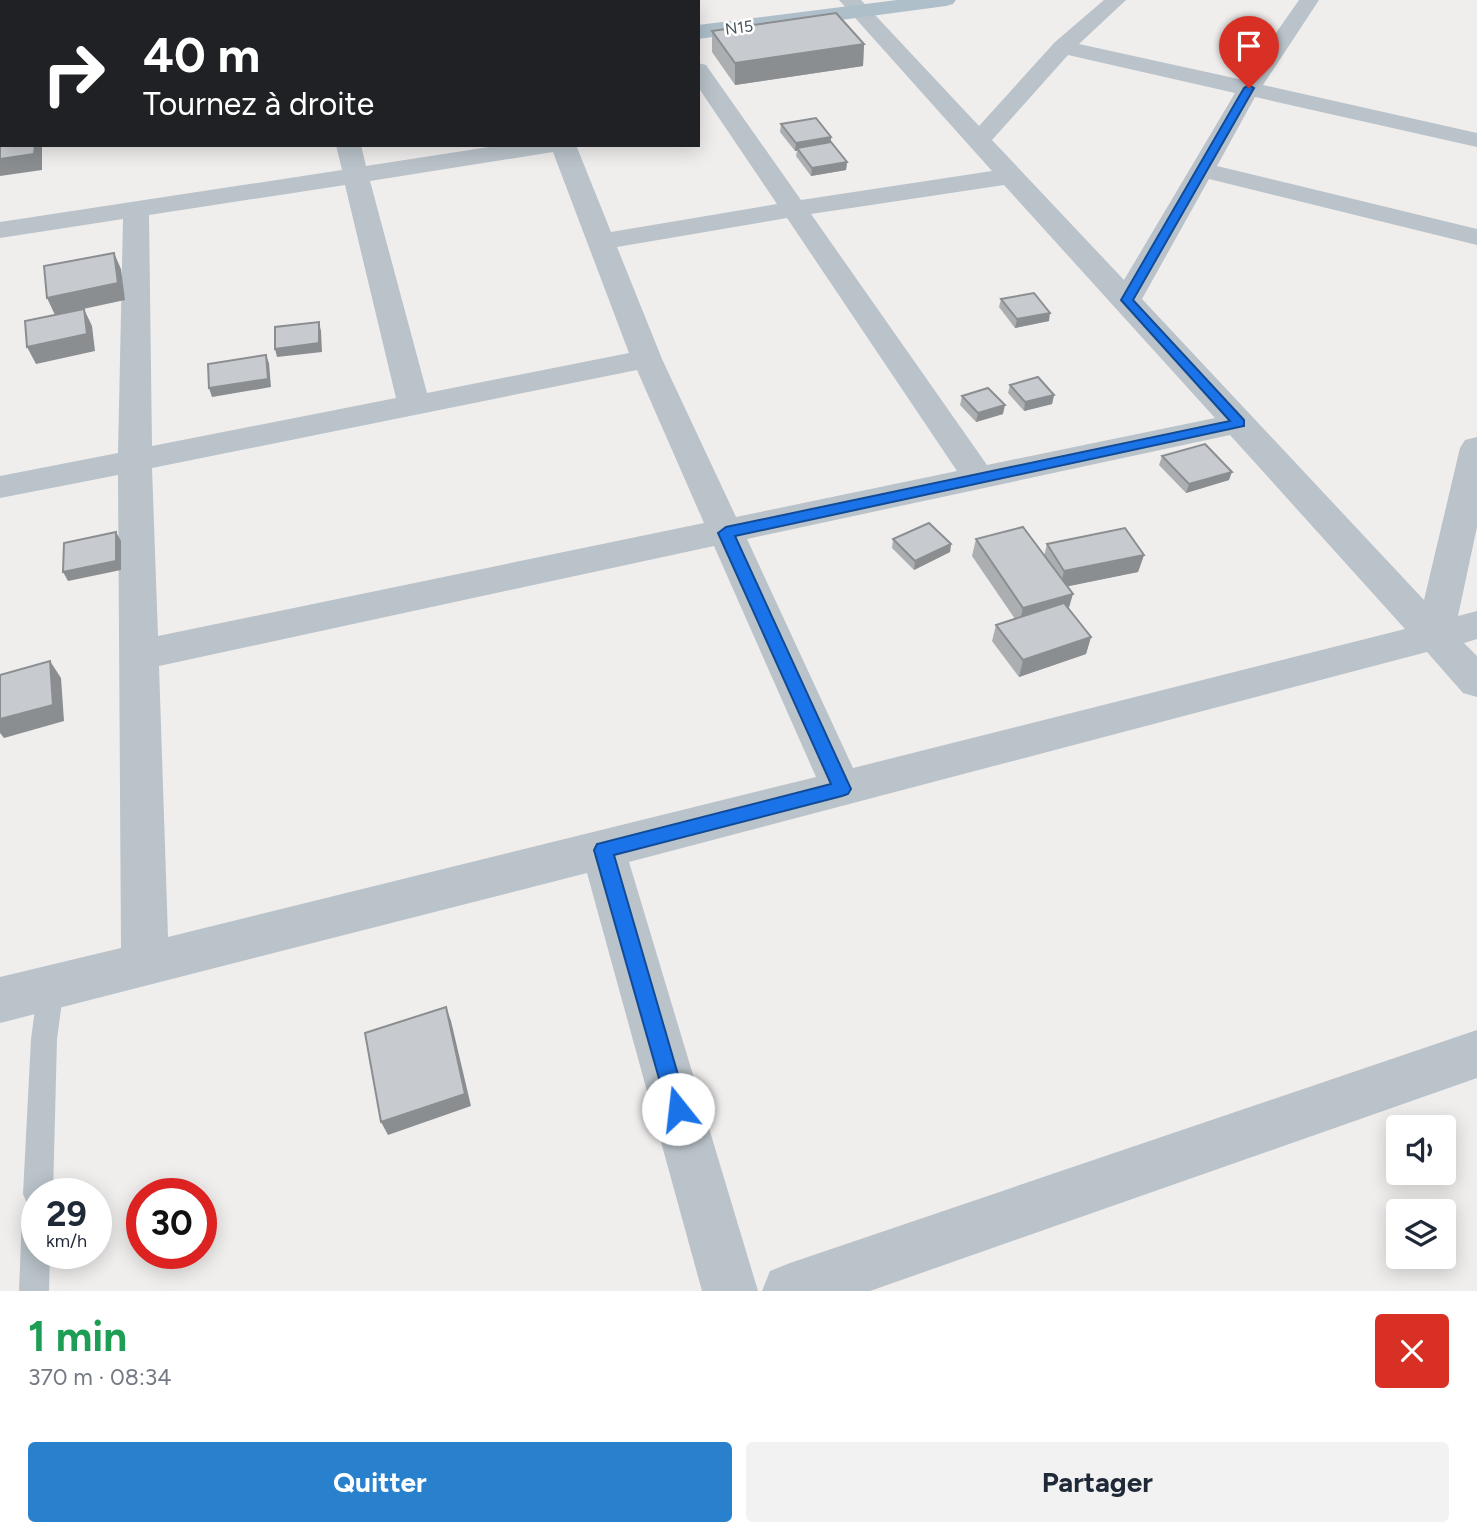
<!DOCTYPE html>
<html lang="fr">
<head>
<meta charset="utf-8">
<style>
  body { margin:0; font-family:Figtree,sans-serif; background:#f2f2f3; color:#1f2937; height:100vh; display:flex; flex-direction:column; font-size:26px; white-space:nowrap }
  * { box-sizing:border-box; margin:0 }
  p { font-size:23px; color:#747a83 }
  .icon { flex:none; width:38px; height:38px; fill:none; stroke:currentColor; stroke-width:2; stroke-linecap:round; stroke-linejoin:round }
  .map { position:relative; height:1291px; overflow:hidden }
  .details { display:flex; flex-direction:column; background:#fff; flex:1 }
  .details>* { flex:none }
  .hud { position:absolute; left:0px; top:0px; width:700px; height:147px; box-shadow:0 4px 18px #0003; background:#202124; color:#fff; overflow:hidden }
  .fabs { position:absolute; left:1386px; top:1115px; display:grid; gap:14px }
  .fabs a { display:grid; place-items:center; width:70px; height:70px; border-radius:7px; background:#fff; box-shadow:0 4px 18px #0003; font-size:35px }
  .speed { position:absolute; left:21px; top:1178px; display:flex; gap:14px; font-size:35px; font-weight:700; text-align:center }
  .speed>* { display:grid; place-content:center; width:91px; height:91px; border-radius:50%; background:#fff; box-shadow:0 4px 18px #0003; line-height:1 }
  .speed small { font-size:18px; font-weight:400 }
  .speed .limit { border:10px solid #d22; background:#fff; color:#111 }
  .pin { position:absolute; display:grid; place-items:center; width:60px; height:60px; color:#fff; margin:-72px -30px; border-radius:50% 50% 50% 0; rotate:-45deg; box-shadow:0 0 7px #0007 }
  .pin .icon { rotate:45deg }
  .me { position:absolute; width:77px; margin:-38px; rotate:344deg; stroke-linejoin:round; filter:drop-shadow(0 0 5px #0008) }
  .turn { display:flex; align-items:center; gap:24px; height:147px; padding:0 28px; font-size:32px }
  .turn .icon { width:91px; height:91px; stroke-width:2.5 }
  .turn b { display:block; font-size:49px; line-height:60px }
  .round { display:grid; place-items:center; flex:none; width:74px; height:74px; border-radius:7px; background:#f2f2f3 }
  .overview { display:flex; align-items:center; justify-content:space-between; height:119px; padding:0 28px }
  h1 { font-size:42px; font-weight:700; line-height:52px; color:#1e9e55 }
  .button { display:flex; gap:14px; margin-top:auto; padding:14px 28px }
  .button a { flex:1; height:80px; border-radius:7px; background:#2981ce; color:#fff; font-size:28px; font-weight:700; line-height:80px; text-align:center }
  .button a+a { background:#f2f2f3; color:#1f2937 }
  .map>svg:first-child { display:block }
</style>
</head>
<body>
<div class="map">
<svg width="1477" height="1291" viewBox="0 0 1477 1291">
  <rect width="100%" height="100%" fill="#f0eded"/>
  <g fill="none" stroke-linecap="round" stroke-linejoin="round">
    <path fill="#b9c3c9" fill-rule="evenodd" d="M51,975l9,3 4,9 -7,52 -4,155h-16v59h13l-1,38h-30l3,-77 5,-11 -4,-9 8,-155 7,-52 4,-9z"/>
    <path fill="#b9c3c9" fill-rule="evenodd" d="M839,0h22l118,126 76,-84 49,-42h22l-47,44 164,36 56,-80h20l-56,85 214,48v14l-222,-50 -38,69 260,63v16l-268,-66 -67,120 282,301 36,-152 5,-8 12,-3v90l-19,89 19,-5v28l-13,4 13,13v41l-14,-4 -36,-41 -798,210 129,429h-56l-115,-418 -587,150v-46l121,-29 -3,-473 -118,23v-22l118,-23 5,-234 -123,19v-16l342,-52 -6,-25h25l5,21 136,-21h74l35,87 166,-28 -79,-117v-24l8,2 95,135 191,-29zM1068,55l167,38 -111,187 -132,-140zM553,152l76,201 -202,40 -57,-212zM345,185l51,213 -244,48 -3,-231zM1004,185l211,233 -228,47 -176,-251zM787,218l170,253 -221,46 -74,-158 -45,-112zM637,370l67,153 -546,113 -6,-168zM1230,435l175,194 -552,139 -106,-229zM714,546l102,231 -648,160 -9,-271z
      M1477,1030v48l-607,213h-108l8,-20 20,-8z"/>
    <path fill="#afbfca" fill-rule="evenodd" d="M897,0h59l-3,4 -7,2 -248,33v-14z
      M0,121h2v14h-2z"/>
  </g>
  <path fill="#abafb2" d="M712,31l152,13 -1,22 -128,19 -23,-33z
    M781,124l50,18 16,20 -1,8 -35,6 -15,-20 1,-5h-2l-15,-19z
    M1001,299l48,22 -34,7 -16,-21z
    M1010,385l44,10 -2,9 -28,7 -16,-18z
    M962,396l41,18 -27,8 -16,-17z
    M1162,456l67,24 -43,13 -27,-28z
    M893,539l58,5 -1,8 -36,18 -22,-22z
    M976,539l68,17 3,-12 97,11 -6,17 -71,14 2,23 22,28 -5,17 -67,23 -27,-36 4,-16 19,-6 -43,-63z"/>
  <path fill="#8b8e91" d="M864,44l-1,22 -128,19v-22z
    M831,137v8l-34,3v3h-2l1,-8z
    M35,145h6l1,3v22l-42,6v-17z
    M847,162l-1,8 -35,6 1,-8z
    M114,253l7,16 4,31 -70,15 -8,-17z
    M84,309l8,17 3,25 -59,13 -9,-17z
    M1050,313l-1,8 -34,7 2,-9z
    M319,322l2,9 1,21 -45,5 -2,-8z
    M266,355l3,8 2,24 -59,10 -3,-9z
    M1054,395l-2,9 -28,7 1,-9z
    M1005,405l-2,9 -27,8 2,-9z
    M1232,472l-3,8 -43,13 3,-9z
    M116,532l5,9v29l-53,11 -5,-9z
    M951,544l-1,8 -36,18 1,-9z
    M1144,555l-6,17 -78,16 4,-17z
    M1073,594l-5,17 -49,13 4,-16z
    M1091,637l-5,17 -67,23 4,-17z
    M50,661l11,17 3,43 -60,17 -4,-5v-14z
    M446,1007l5,14 20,85 -83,29 -7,-13z"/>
  <path fill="#c7cbcf" stroke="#8b8e91" stroke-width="2" d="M836,13l28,31 -129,19 -23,-32z
    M816,118l15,19 -35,6 -15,-19z
    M0,137h2v8h33l-1,9 -34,5z
    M831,142l16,20 -35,6 -15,-20z
    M114,253l4,30 -71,15 -3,-32z
    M1034,293l16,20 -33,6 -16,-20z
    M84,309l3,25 -60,13 -2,-26z
    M319,322v21l-44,6v-22z
    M266,355l2,24 -59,9 -1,-24z
    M1038,377l16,18 -29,7 -15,-17z
    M988,388l17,17 -27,8 -16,-17z
    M1205,444l27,28 -43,12 -27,-28z
    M929,523l22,21 -36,17 -22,-22z
    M1023,527l50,67 -50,14 -47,-69z
    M1125,528l19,27 -80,16 -17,-27z
    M116,532v29l-53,11 1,-29z
    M1064,603l27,34 -68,23 -27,-35z
    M50,661l3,44 -53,14v-44z
    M446,1007l19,87 -84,28 -16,-89z"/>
  <path fill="#1a73e8" stroke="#114b97" stroke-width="2" d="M1249,85l5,3 -121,212 111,120v6l-509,110 116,253 -3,5 -6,2 -228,59 74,254 -3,8 -7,3 -8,-3 -76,-267 3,-6 234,-60 -113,-251 8,-6 504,-106 -109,-121 123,-212z"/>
  <g text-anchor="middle" stroke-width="5" stroke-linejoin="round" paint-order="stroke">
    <g font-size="16" fill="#475259" stroke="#fff">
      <text transform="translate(739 27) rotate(-7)" y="6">N15</text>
    </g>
  </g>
</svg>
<div class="fabs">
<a><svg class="icon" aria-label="sound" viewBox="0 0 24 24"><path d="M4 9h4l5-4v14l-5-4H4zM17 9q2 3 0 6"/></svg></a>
<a><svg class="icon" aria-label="layers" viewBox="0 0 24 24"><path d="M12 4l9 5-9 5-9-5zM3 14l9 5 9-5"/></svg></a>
</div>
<div class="speed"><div>29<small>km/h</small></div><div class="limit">30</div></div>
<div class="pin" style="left:1249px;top:88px;background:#d93025"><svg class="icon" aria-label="arrive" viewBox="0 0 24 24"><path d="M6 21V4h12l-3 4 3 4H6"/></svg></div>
<svg class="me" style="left:678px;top:1109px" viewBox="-20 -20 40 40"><circle r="19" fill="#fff"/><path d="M0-13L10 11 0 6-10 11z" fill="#1a73e8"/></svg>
<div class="hud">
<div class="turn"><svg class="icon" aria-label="right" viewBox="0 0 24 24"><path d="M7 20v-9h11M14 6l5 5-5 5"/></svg><div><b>40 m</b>Tournez à droite</div></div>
</div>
</div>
<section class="details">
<div class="overview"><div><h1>1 min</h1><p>370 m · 08:34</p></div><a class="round" style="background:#d93025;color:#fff"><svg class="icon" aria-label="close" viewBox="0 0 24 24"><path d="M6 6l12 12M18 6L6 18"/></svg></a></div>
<div class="button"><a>Quitter</a><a>Partager</a></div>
</section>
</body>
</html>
